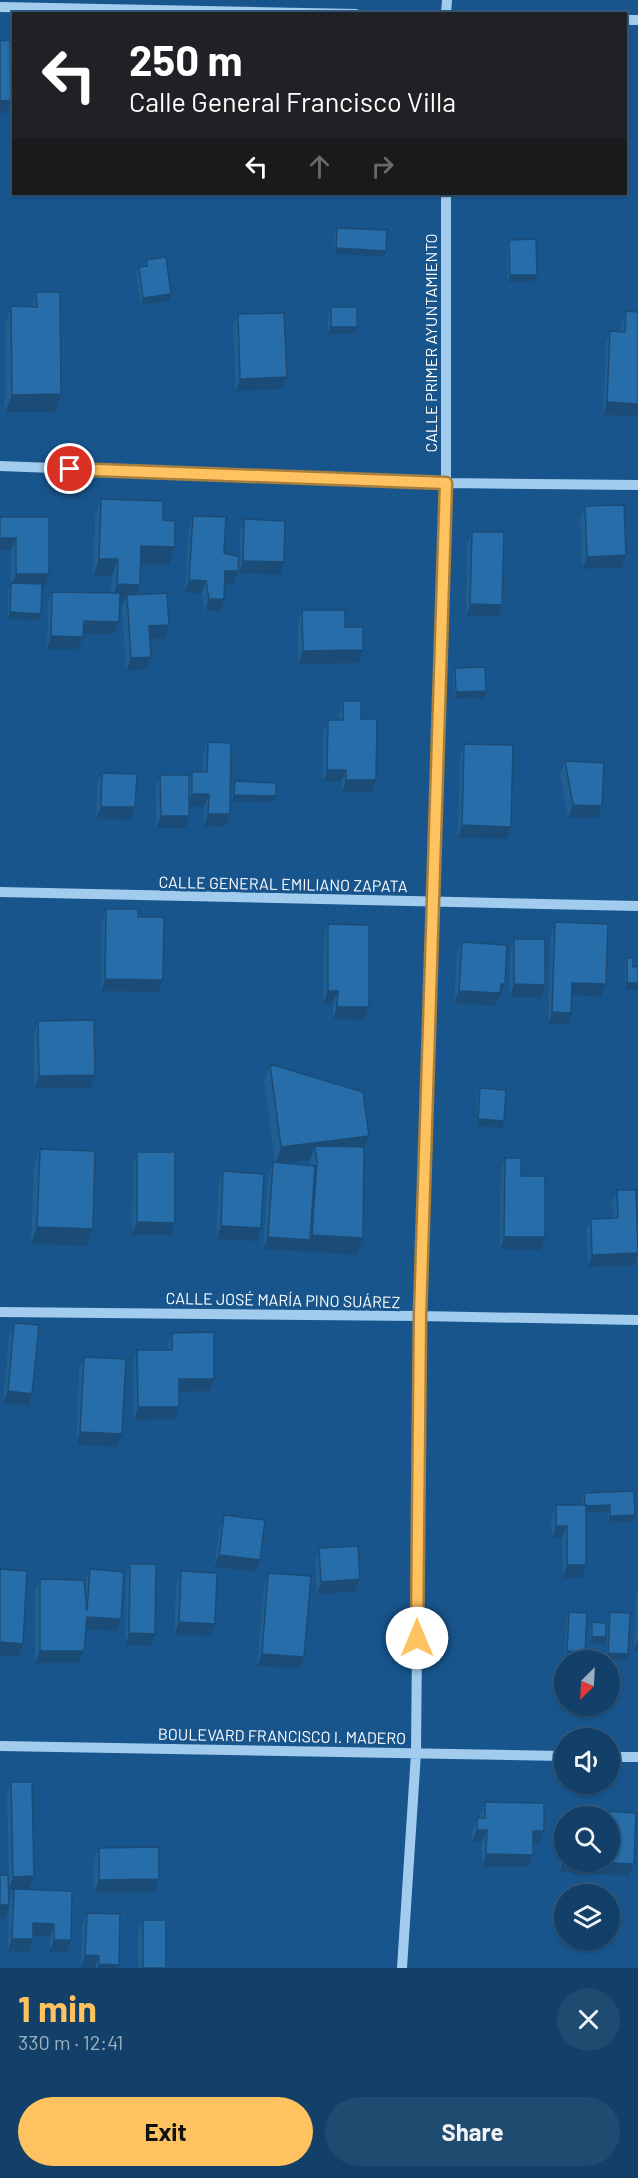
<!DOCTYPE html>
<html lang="en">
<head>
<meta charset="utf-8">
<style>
  body { margin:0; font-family:Barlow,sans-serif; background:#1f4b71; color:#f1f3f6; height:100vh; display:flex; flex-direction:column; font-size:22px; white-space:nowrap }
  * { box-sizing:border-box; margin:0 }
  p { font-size:20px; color:#9cafc0 }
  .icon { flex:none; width:33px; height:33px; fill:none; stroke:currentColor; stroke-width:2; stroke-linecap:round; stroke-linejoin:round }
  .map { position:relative; height:1968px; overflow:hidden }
  .sheet { display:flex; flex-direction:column; background:#124069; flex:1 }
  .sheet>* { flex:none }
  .top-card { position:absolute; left:12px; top:12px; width:615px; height:183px; border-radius:0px; box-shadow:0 2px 4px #0004,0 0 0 2px #31597d; background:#202124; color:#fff; overflow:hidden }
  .needle { width:39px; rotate:204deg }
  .controls { position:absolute; left:554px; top:1650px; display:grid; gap:12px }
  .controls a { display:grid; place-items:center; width:66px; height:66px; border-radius:50%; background:#124069; box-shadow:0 2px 4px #0004,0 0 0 2px #31597d; font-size:30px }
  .pin { position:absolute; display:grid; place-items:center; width:51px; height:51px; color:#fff; margin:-26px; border:3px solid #fff; border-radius:50%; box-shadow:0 2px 6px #0007 }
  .me { position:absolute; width:66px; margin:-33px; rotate:0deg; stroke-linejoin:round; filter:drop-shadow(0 0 4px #0008) }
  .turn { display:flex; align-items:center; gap:21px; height:126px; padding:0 18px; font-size:27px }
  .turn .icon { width:78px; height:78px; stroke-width:2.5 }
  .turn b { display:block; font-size:42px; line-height:51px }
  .lanes { display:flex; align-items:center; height:57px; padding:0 18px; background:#0003; justify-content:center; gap:30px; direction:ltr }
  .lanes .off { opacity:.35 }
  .round { display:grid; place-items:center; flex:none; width:63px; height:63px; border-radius:32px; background:#1f4b71 }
  .head { display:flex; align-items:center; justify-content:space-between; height:102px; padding:0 18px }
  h1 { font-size:36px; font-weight:700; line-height:45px; color:#ffc260 }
  .action { display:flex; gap:12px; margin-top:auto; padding:12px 18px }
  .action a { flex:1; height:69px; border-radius:36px; background:#ffc260; color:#111; font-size:24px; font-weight:700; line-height:69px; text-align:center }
  .action a+a { background:#1f4b71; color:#f1f3f6 }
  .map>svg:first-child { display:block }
</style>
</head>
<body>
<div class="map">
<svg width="638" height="1968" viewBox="0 0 638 1968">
  <rect width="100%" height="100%" fill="#18558c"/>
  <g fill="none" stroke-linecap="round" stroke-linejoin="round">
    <path stroke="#a2ccee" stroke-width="10" d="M0,7l356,7
      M446,14l1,-14
      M626,20h12
      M0,466l446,17 192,2
      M0,892l638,14
      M0,1312l420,4 218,4
      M0,1746l564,10
      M609,1757h29
      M402,1968l14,-215 4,-437 26,-833v-289"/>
  </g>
  <path fill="#215e92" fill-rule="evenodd" d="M14,106v32l-2,-29z
    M337,228l49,23 -3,6 -49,-3v-20z
    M509,240l25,41 -26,1 -1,-36z
    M146,260l25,34 -2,7 -28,4 -5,-31 3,-7 5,-1z
    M36,292l25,102 -6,18h-50v-88l6,-18 20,1z
    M331,307l26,20 -2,7h-27v-21z
    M626,311l12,105 -35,-1 3,-72 4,-12h11v-7z
    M238,314l49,63 -5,12 -46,2 -3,-64z
    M101,499l62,21 12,27 -6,18 -28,-1 -1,21 -3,9 27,44h-15l-3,32 -20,1 -4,-64 2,-5h-5l-5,32h-31v3l-4,12h-32l1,-45 4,-12 59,1 1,-17h-19l2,-60z
    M585,506l41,49 -5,13 -39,1 -2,-51z
    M193,516l45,55 -4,13h-10v15l-4,12h-15l-4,-17 -16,-2 4,-64z
    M0,517l49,57 -4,12h-4v28l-3,6 -30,-1v-29l3,-7v-33z
    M244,519l40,43 -4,13 -41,-2 1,-41z
    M472,532l26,85 -32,-1 1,-72z
    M302,610l43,17 14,36 -61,1v-41z
    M455,668l29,30 -30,1 -1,-25z
    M343,701l18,18 15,61 -5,13 -29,-1 -1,-10h-18v-49l5,-13h11v-7z
    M208,742l22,72 -5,13 -21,-1v-19l-15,-1v10l-4,12h-29v-41l4,-12 29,5 3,-8h11v-17z
    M464,744l47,83 -4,12 -49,-1 2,-82z
    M565,761l37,45 -4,12 -30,-1 -8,-43z
    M102,773l33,34 -4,13 -35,-1 1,-34z
    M235,781l41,15 -2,6 -42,-1 1,-13z
    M106,909l32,8 21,75 -58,-1 1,-70z
    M555,922l51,62 -5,13 -29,-1 -5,29 -19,-1 3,-90z
    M328,924l41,83 -5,13 -31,-1v-16l-10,1 1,-67z
    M514,939l27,58h-31v-45z
    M462,942l43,42 -5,13h-1l-4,9 -41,-3 3,-49z
    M627,958l6,9 5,-1 -13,24v-26z
    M38,1021l52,67h-56v-55z
    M270,1064l99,72 -5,15 -8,104 -93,-6 5,-74 5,-13 2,1 -11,-82zM310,1160l-1,5 -28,-2z
    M480,1088l22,40 -26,-2 2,-32z
    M40,1149l53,80 -7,17 -55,-2 3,-78z
    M137,1152l33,83h-38l1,-71z
    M505,1158l16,18 19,74 -40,-1 1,-79z
    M223,1171l38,57 -4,13 -41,-2 3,-55z
    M617,1190l17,76 -46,1 -2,-36 5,-12 22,-1 -1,-15z
    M14,1323l14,83 -25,-3 6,-67z
    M172,1333l42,46 -4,12 -31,1 -4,27 -41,1 -1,-57 4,-13h31v-5z
    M84,1357l38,77 -4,13 -42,-2 3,-76z
    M584,1493l51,22 -3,7 -24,1v-11h-22v53l-4,13h-19l-1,-40h-10l-1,-21 5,-12h26v-6z
    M224,1515l31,57 -41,-5 6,-40z
    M319,1548l36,44 -38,2 -2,-33z
    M130,1564l20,82 -25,-1 1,-69z
    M90,1569l31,50 -5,12 -30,-2 -2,22 -5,12h-44v-72l5,-12 45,11v-8z
    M181,1571l34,53 -4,12 -37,-1 2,-51z
    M268,1573l32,96 -43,-3 7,-81z
    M638,1590v61h-4l2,-54z
    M569,1612l16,40 -2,7 -18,-1 1,-40z
    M610,1612l16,49 -20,-2 2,-40z
    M592,1622l14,15 -2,7 -14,-1v-14z
    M11,1782l23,94 -5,13h-20l-2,-95z
    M485,1802l54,42h-6v11l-5,12h-46v-25h-10v-11l5,-13h3v-3z
    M584,1810l52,3 -2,51 -5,12 -70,-4 1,-27 4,-11v28h45v-46h-28z
    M99,1848l55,44 -60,1v-33z
    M14,1889l58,2 -1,49 -5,13 -17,-1 1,-16h-17l-4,16 -21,-1 1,-49z
    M87,1913l30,55h-36l1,-43z
    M143,1920l23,48h-28v-35z"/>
  <path fill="#1b4c77" d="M11,100l-5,13h-6v-12z
    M336,248l50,3 -3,6 -49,-3z
    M510,275h27l-3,6 -26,1z
    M171,294l-2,7 -28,4 2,-7z
    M331,327h26l-2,7h-27z
    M287,377l-5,12 -46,2 4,-12z
    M61,394l-6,18h-50l7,-17z
    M607,402l31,2v12l-35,-1z
    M0,538h16l-5,12h-11z
    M141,546l34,1 -6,18 -34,-1z
    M626,555l-5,13 -39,1 5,-12z
    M99,559h19l-6,17h-19z
    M243,561l41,1 -4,13 -41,-2z
    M225,571h13l-4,13h-14z
    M16,574h33l-4,12h-34z
    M189,580l17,1 -5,13 -16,-2z
    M117,584l23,1 -6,17 -7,-7 -3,7h-13z
    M209,599h15l-4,12h-15z
    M470,604l32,1 -4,12 -32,-1z
    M10,612l31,2 -3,6 -30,-1z
    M84,621l35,1 -5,12h-35z
    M169,625l-5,13 -20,1 5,-13z
    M51,636l32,1 -4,12h-32z
    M363,650l-4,13 -61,1 5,-13z
    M151,657l-5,13 -20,1 5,-13z
    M486,691l-2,7 -30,1 2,-7z
    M327,770h19l-5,12h-18z
    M346,780h30l-5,13 -29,-1z
    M192,794h17l-5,13 -17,-1z
    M234,795l42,1 -2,6 -42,-1z
    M573,805l29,1 -4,12 -30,-1z
    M101,807h34l-4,13 -35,-1z
    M208,814h22l-5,13 -21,-1z
    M161,816h28l-4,12h-29z
    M462,825l49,2 -4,12 -49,-1z
    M105,979l58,1 -4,12 -58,-1z
    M572,983l34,1 -5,13 -33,-2z
    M627,983h11v7h-13z
    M501,984h4l-5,13h-1l-4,9 -41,-3 5,-12z
    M514,984l31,1 -4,12h-31z
    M328,991h10l-5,12 -10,1z
    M337,1007h32l-5,13 -31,-1z
    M552,1012l19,1 -4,12 -19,-1z
    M95,1075l-5,13h-56l5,-12z
    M478,1119l26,2 -2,7 -26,-2z
    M369,1136l-6,17 -48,-7 -5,14 -35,4 6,-17z
    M137,1222l38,1 -5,12h-38z
    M221,1226l40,2 -4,13 -41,-2z
    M37,1227l56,2 -7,17 -55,-2z
    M312,1235l51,3 -7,17 -93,-6 5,-12 42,3z
    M504,1237h41l-5,13 -40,-1z
    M638,1253l-4,13 -46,1 4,-12z
    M179,1379h35l-4,12 -36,1z
    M8,1391l24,3 -4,12 -25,-3z
    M138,1407h41l-4,12 -41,1z
    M80,1432l42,2 -4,13 -42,-2z
    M610,1505l-2,7h-26l3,-6z
    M635,1515l-3,7 -24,1 2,-7z
    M556,1526h11l-5,12h-10z
    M219,1555l41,5 -5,12 -41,-5z
    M567,1565h19l-4,13h-19z
    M360,1579l-5,13 -38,2 4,-12z
    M87,1617l34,2 -5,12 -34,-2z
    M179,1622l36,2 -4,12 -37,-1z
    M129,1633l26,1 -5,12 -25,-1z
    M592,1637h14l-2,7 -14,-1z
    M638,1639v12h-4z
    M0,1642l23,2 -4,12 -19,-1z
    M40,1651h44l-5,12h-44z
    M567,1651l18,1 -2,7 -18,-1z
    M608,1653l20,1 -2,7 -20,-2z
    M262,1654l42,3 -4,12 -43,-3z
    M477,1830h10l-5,12h-10z
    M533,1831h11l-5,13 -11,-1z
    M486,1854l47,1 -5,12h-46z
    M563,1860h1v2h33l37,2 -5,12 -70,-4z
    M34,1876l-5,13h-20l4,-12z
    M159,1879l-5,13 -60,1 5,-13z
    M0,1905h9l-4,12h-5z
    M33,1923l21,1 -4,12h-21z
    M12,1939h21l-4,13 -21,-1z
    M54,1940h17l-5,13 -17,-1z
    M85,1955l14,1 -4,12h-14z
    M99,1964l20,1 -2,3h-20z"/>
  <path fill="#266daa" stroke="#1b4c77" stroke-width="1.5" d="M10,40l1,60 -11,1v-60z
    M337,228l50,2 -1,21 -50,-3z
    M536,239l1,36h-27l-1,-35z
    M166,257l5,37 -28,4 -4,-31 8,-1 -1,-6z
    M36,292h24l1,102 -49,1 -1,-89 26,1z
    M331,307h26v20h-26z
    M626,311l12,1v92l-31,-2 3,-71 15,1z
    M284,313l3,64 -47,2 -2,-65z
    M101,499l62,2v19l12,1v26l-34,-1 -1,39 -23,-1 1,-25h-19z
    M624,505l2,50 -39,2 -2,-51z
    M193,516l33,1 -2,36 15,4 -1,14h-13l-1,28h-15l-3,-18 -17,-1z
    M0,517h49v57h-33v-36h-16z
    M244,519l41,2 -1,41 -41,-1z
    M472,532h32l-2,73 -32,-1z
    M11,583l31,1 -1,30 -31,-2z
    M52,592l68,1 -1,29 -35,-1 -1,16 -32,-1z
    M167,593l2,32 -20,1 2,31 -20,1 -4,-63z
    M302,610h43v17h18v23l-60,1z
    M485,667l1,24 -30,1 -1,-24z
    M343,701h18v18h16l-1,61h-30v-10h-19l1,-50h15z
    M208,742l23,1 -1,71h-22l1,-20h-17v-22h15z
    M464,744l49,1 -2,82 -49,-2z
    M565,761l39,2 -2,43 -29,-1z
    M102,773l35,1 -2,33h-34z
    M160,775h29v41h-28z
    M235,781l41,2v13l-42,-1z
    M106,909h32v8h26l-1,63 -58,-1z
    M555,922l53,2 -2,60 -34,-1 -1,30 -19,-1z
    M328,924l41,1v82h-32l1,-16h-10z
    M514,939h31v46l-31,-1z
    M462,942l45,3 -2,39h-4l-1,9 -41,-2z
    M627,958h6v9l5,-1v17h-11z
    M94,1020l1,55 -56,1 -1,-55z
    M270,1064l93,28 6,44 -88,11z
    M480,1088l26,2 -2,31 -26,-2z
    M315,1146l49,1 -1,91 -51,-3 5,-74z
    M40,1149l55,2 -2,78 -56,-2z
    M137,1152h38v71l-38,-1z
    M505,1158h16v18h24v61h-41z
    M273,1162l42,4 -5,74 -42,-3z
    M223,1171l41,3 -3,54 -40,-2z
    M617,1190h19l2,63 -46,2 -1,-36 27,-1z
    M14,1323l25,2 -7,69 -24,-3z
    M214,1332v47h-35v28h-41l-1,-57h35v-17z
    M84,1357l42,2 -4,75 -42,-2z
    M634,1491l1,24 -25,1v-11l-24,1v-1h-1l-1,-12z
    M556,1505h30v60h-19v-39h-11z
    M224,1515l41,5 -5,40 -41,-5z
    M358,1546l2,33 -39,3 -2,-34z
    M130,1564h26l-1,70 -26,-1z
    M0,1569l27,2 -4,73 -23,-2z
    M90,1569l34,3 -3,47 -34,-2 -3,34h-44v-72l44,1 3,31z
    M181,1571l36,2 -2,51 -36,-2z
    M268,1573l43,3 -7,81 -42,-3z
    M569,1612l18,1 -2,39 -18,-1z
    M610,1612l20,1 -2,41 -20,-1z
    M592,1622l14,1v14h-14z
    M11,1782h21l2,94 -21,1z
    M485,1802l59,1v28h-11v24l-47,-1 1,-24h-10v-12h8z
    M584,1810l52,3 -2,51 -37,-2h12v-46h-26z
    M159,1847v32l-60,1v-32z
    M0,1875h8l1,30h-9z
    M14,1889l58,2 -1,49h-17v-16l-21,-1v16h-21z
    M87,1913l33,1 -1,51 -20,-1v-8l-14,-1z
    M143,1920h23v48h-23z"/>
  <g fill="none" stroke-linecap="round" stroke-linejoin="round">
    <defs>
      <path id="route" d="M70,469l376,14 -26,833 -3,322"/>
    </defs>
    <use href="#route" stroke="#a67e3e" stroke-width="15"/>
    <use href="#route" stroke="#ffc260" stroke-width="10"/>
  </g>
  <g text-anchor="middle" stroke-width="6" stroke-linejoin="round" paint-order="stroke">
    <g font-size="16" fill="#fff" stroke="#18558c">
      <text transform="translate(431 343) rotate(-90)" y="6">CALLE PRIMER AYUNTAMIENTO</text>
      <text transform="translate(283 884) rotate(1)" y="6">CALLE GENERAL EMILIANO ZAPATA</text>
      <text transform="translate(283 1300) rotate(1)" y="6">CALLE JOSÉ MARÍA PINO SUÁREZ</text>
      <text transform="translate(282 1736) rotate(1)" y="6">BOULEVARD FRANCISCO I. MADERO</text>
    </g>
  </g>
</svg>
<div class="controls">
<a><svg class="needle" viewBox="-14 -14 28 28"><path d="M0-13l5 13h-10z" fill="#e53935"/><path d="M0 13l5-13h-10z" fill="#9cafc0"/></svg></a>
<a><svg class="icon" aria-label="sound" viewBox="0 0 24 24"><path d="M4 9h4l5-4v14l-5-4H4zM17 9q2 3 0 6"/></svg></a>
<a><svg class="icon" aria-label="search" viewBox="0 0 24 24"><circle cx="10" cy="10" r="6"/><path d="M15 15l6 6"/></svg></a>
<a><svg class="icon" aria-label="layers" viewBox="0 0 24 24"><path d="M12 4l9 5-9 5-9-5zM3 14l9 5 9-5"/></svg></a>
</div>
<div class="pin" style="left:70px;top:469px;background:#d93025"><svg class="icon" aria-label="arrive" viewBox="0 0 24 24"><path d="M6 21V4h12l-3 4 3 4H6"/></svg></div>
<svg class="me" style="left:417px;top:1638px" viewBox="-20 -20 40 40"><circle r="19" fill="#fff"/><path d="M0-13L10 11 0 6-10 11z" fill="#ffc260"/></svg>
<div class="top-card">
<div class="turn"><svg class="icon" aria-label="left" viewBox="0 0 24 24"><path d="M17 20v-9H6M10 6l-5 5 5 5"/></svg><div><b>250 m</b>Calle General Francisco Villa</div></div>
<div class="lanes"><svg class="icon" aria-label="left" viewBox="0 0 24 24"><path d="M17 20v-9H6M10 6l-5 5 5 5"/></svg><svg class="icon off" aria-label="ahead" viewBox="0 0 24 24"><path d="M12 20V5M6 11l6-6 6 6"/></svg><svg class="icon off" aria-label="right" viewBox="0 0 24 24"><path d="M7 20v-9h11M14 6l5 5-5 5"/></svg></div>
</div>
</div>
<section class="sheet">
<div class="head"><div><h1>1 min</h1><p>330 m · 12:41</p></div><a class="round"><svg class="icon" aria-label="close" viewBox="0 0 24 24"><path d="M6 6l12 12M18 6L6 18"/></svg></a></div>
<div class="action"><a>Exit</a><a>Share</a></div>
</section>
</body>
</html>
